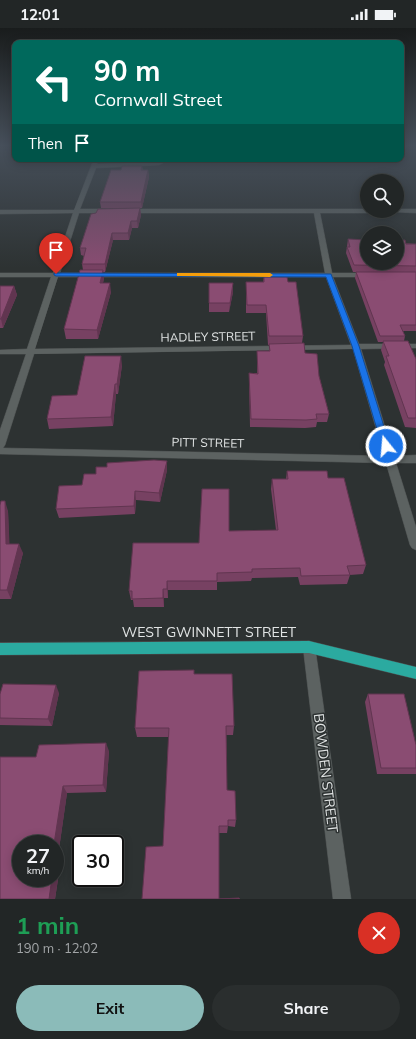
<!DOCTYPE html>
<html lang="en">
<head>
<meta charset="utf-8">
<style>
  body { margin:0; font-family:Mulish,sans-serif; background:#2a2e2e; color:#f1f3f6; height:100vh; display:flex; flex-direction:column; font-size:15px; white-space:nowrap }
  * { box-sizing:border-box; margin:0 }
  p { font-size:13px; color:#a2a5a7 }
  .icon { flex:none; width:22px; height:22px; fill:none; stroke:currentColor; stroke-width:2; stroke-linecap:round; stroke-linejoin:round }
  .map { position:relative; height:871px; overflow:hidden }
  .panel { display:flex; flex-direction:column; background:#222626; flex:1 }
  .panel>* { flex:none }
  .hud { position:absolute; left:12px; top:12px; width:392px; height:122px; border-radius:8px; box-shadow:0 2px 10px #0003,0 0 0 1px #3f4343; background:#00695c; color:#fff; overflow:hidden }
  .buttons { position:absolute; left:360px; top:146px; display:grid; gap:8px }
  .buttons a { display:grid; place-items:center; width:44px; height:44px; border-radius:50%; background:#222626; box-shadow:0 2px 10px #0003,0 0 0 1px #3f4343; font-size:20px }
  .speed { position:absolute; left:12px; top:807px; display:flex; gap:8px; font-size:20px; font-weight:700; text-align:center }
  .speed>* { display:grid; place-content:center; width:52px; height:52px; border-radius:50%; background:#222626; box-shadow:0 2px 10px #0003,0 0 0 1px #3f4343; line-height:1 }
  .speed small { font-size:10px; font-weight:400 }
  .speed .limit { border:2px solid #111; border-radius:6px; background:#fff; color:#111 }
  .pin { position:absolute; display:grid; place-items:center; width:34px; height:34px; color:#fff; margin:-41px -17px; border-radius:50% 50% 50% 0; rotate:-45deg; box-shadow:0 0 4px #0007 }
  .pin .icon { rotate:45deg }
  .me { position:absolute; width:44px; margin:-22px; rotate:343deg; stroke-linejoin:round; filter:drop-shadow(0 0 3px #0008) }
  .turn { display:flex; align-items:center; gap:14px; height:84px; padding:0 16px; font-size:18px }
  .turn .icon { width:52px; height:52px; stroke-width:2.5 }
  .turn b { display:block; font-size:28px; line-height:34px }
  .then { display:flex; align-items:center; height:38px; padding:0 16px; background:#0003; gap:8px; font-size:15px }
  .round { display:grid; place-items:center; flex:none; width:42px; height:42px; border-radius:21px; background:#2a2e2e }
  .summary { display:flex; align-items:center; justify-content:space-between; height:68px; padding:0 16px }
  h1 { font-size:24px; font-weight:700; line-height:30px; color:#1e9e55 }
  .primary-button { display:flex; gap:8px; margin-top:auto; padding:8px 16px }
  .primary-button a { flex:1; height:46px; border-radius:24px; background:#8bbbb9; color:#111; font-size:16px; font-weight:700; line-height:46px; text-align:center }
  .primary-button a+a { background:#2a2e2e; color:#f1f3f6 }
  .status { display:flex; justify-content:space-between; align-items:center; height:28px; padding:0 20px; background:#222626; direction:ltr }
  .status svg { height:11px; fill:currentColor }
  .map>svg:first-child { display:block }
</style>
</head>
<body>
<div class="status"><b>12:01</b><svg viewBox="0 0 49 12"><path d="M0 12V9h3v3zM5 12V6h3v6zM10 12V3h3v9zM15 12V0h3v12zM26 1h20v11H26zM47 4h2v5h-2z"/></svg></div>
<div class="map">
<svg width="416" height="871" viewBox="0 0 416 871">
  <rect width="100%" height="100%" fill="#2d3232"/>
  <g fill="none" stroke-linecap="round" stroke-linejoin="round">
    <defs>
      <path id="minor" d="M402,118h5l-6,6z
        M94,131h6l-3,5 61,-2 4,-3h119l-24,4 -92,-1 -6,3 -63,3 -16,41h29l3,2 -3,2h-30l-19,60h265l-11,-60h-187l-3,-2 3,-2h240v2h3l-3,2h-47l12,60h36l3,2 -3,2h-35l26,67h57v4l-55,1 33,107 22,-1v8h-20l20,64v23l-4,-2 -2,-3 -24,-82 -386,-9v-24l26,-76h-26v-4l27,-1 24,-72h-51v-4h53l20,-60 -73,1v-4h74zM58,249h268l25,68 -316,4zM353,321l31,107 -381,-8 2,-3 29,-91z
        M397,181h19v4l-21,-1 -1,-1h3z
        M309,613l5,2 1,4 36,252h-18l-30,-252 1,-4z"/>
      <path id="major" d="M309,613l107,26v12l-107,-26 -309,2v-12z"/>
    </defs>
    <use href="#minor" stroke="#4b4f4f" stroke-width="1"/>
    <use href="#major" stroke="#4b4f4f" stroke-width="1"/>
    <use href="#minor" fill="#5c6261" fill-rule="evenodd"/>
    <use href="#major" fill="#2baaa0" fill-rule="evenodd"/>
  </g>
  <path fill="#774162" d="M142,138l1,4h5l1,7 -7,31h-41l-1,-6 21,-32z
    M140,180l1,7 -3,13h-6l-3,12h-16l-8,32h-2l1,6 -1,5 8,9 -13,47h-32l-2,-10 19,-59 -1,-6 2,-8 -3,-1 -1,-7 16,-35z
    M348,211l68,5v28h-63l-7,-19z
    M356,244h60v59h-13l2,5 -1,5 12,18v69l-11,-1 -21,-62 1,-3 -4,-12 2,-8h-5l-23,-64z
    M264,249l24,5 15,54 -1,7 3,10 14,23 10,38 -2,8h-10l-1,5 -11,1 -55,-1 -1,-46v-8h8v-22h12v-6h-1l-2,-32h-20v-31h17z
    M209,255h24v9l-4,20h-20z
    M0,258h14l3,9 -14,33h-3z
    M122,337l-4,29h-2l-3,32 -64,3 -2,-10 30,-24z
    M167,442l-7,32 -24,-2 -1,14 -76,4 -3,-9 26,-24 14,-11z
    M287,443l41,7 38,87 -3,9 -13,1 -3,9 -47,1 -2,-8 -46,1 -1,3 -34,1v8h-49v8h-4v9h-30l-1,-7h-2l-2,-9 70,-48 30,-12 47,-1 -5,-41 1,-10h14z
    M0,477l8,6 1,33 14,9 -12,46h-11z
    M194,646l40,52 -1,9h-7l1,55 9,30 -1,7 -7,-1 -1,7h-8v66h-77l21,-53 6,-109h-32l-2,-9z
    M59,665l-7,33 -52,-1v-31z
    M368,666l48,51v29h-39l-12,-72z
    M109,723l-3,41 -39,1 -8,56 3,4 -7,46 -19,-142z"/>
  <path fill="#613550" d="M148,142l1,7 -7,31 -1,-6z
    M140,180l1,7 -3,13 -1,-7z
    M131,193l1,7 -3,12 -1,-7z
    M112,205l1,7 -8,32v-8z
    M103,242l1,8 -3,14 -1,-9z
    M110,255l1,9 -13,47 -1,-9z
    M233,255v9l-4,20 1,-9z
    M14,258l3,9 -14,33 -2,-9z
    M121,328l1,9 -4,29 -1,-10z
    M115,356l1,10 -3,32 -2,-9z
    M167,433v9l-7,32 -1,-9z
    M135,463l1,9 -1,14 -1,-8z
    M5,473l3,10 2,43 -4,-10z
    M19,516l4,9 -12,46 -4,-9z
    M167,553l1,9v8l-1,-9z
    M163,561l1,9v9l-1,-9z
    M56,657l3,8 -7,33 -4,-7z
    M106,715l3,8 -3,41 -3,-7z
    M63,758l4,7 -8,56 3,4 -7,46h-6l3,-21h3v-34h-1z"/>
  <path fill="#8a4c72" stroke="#613550" d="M122,138h20l-1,4h7l-7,32h-41l11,-32h10z
    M140,180l-3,13h-6l-3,12h-16l-7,31h-23l4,-16h-6l11,-34 5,-1 2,-4z
    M348,211l19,1v23h30v-23h8l1,4h10v22l-62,-1 -7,-18h3z
    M80,242h23l-3,13h10l-13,47 -33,-1z
    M356,244h60v53h-16l5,11h-25z
    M264,249h23l1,5h8l7,54h-34l-3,-31h-19l-1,-23h18z
    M209,255h24l-3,20h-21z
    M0,258h14l-13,33h-1z
    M383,313h25l8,18v59h-8l-22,-62h3z
    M304,315l1,10 12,1 2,22 10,38h-13l1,5 -11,1 -55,-1 -2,-46 9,1 -1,-23h13l-1,-7z
    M85,328h36l-4,28h-2l-4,33 -64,2 5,-23 25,-1z
    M154,432l13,1 -8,32 -24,-2 -1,15 -78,3 3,-23 23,-1 2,-11h12v-7h11v-4z
    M287,443h40l1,7h16l22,87 -19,1 3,9 -49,1 -1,-8 -48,1v3l-35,1v8h-50v8h-4v9l-31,1v-8h-3l4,-48h66l3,-54h27v42l49,-1 -6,-51h16z
    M1,473h4l1,43h13l-12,46h-7v-85z
    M194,642v4h38l2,52h-8l1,64 8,1 1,29h-8v6h-9v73l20,-1 1,1h-98l4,-52 17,-1 6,-118h-34l4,-57z
    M3,656l53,1 -8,34 -48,-1v-24z
    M368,666h36l12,51v23h-35z
    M106,715l-3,42 -40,1 -9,58h-33v34h31l-3,21h-49v-142h36l3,-12z
    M55,819h2l-2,14z"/>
  <linearGradient id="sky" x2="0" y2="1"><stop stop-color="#191c1c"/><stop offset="0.49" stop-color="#464f5a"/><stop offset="1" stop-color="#464f5a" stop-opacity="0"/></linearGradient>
  <rect width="416" height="240" fill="url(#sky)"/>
  <path fill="#1a73e8" stroke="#114b97" d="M54,245l277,1 28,72 31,100 -4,3 -4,-3 -30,-100 -26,-69 -270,-1 -2,-1z"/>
  <path fill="#f59e0b" d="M177,245h93l3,2 -3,2 -91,-1h-2z"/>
  <g text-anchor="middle" stroke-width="3" stroke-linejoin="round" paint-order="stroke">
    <g font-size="12" fill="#e1e4e4" stroke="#2d3232">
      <text transform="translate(208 309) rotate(-1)" y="4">HADLEY STREET</text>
      <text transform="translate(208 415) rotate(1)" y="4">PITT STREET</text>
    </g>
    <g font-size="14" fill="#e1e4e4" stroke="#2d3232">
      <text x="209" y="609">WEST GWINNETT STREET</text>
      <text transform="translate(326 745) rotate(83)" y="5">BOWDEN STREET</text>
    </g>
  </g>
</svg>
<div class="buttons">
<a><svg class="icon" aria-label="search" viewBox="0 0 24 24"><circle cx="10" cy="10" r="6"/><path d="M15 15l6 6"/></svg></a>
<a><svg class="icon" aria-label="layers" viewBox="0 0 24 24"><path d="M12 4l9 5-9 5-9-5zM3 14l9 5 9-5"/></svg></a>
</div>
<div class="speed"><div>27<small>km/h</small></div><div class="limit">30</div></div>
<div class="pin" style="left:56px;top:246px;background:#d93025"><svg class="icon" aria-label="arrive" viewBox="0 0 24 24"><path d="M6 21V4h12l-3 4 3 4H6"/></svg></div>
<svg class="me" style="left:386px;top:418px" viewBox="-20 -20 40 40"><circle r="17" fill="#1a73e8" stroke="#fff" stroke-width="3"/><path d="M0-11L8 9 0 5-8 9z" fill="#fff"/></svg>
<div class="hud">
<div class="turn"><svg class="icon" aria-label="left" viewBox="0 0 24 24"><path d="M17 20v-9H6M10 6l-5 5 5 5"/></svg><div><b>90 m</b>Cornwall Street</div></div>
<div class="then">Then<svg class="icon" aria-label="arrive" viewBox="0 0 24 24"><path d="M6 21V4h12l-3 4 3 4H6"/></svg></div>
</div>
</div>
<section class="panel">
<div class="summary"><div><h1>1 min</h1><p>190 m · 12:02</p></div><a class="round" style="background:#d93025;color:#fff"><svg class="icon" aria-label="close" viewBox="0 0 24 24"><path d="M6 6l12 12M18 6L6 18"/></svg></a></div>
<div class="primary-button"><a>Exit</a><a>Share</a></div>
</section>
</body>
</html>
